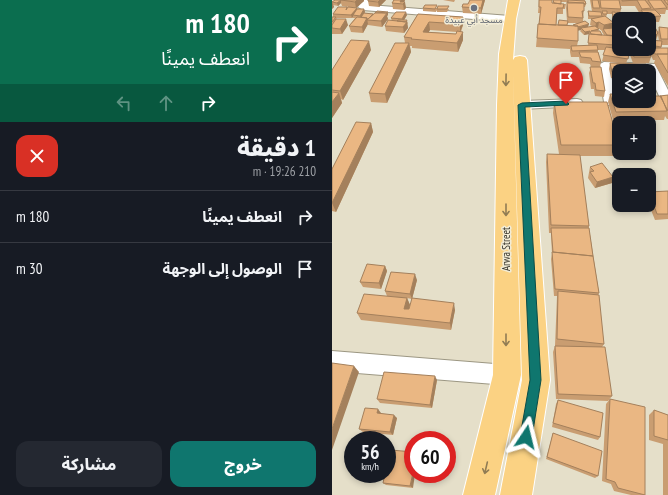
<!DOCTYPE html>
<html lang="ar">
<head>
<meta charset="utf-8">
<style>
  body { margin:0; font-family:"PT Sans Narrow","Noto Sans Arabic",sans-serif; background:#242831; color:#f1f3f6; direction:rtl; height:100vh; display:flex; flex-direction:column; font-size:15px; white-space:nowrap }
  * { box-sizing:border-box; margin:0 }
  p { font-size:13px; color:#9ea1a6 }
  .icon { flex:none; width:22px; height:22px; fill:none; stroke:currentColor; stroke-width:2; stroke-linecap:round; stroke-linejoin:round }
  .map { position:relative; flex:1; overflow:hidden; direction:ltr }
  .sheet { display:flex; flex-direction:column; background:#171b24; width:332px }
  .sheet>* { flex:none }
  .guide { background:#0b6e4f; color:#fff; overflow:hidden }
  .buttons { position:absolute; left:280px; top:12px; display:grid; gap:8px }
  .buttons a { display:grid; place-items:center; width:44px; height:44px; border-radius:8px; background:#171b24; box-shadow:0 2px 6px #0003; font-size:20px }
  .speed { position:absolute; left:12px; top:431px; display:flex; gap:8px; font-size:20px; font-weight:700; text-align:center }
  .speed>* { display:grid; place-content:center; width:52px; height:52px; border-radius:50%; background:#171b24; box-shadow:0 2px 6px #0003; line-height:1 }
  .speed small { font-size:10px; font-weight:400 }
  .speed .limit { border:6px solid #d22; background:#fff; color:#111 }
  .pin { position:absolute; display:grid; place-items:center; width:34px; height:34px; color:#fff; margin:-41px -17px; border-radius:50% 50% 50% 0; rotate:-45deg; box-shadow:0 0 4px #0007 }
  .pin .icon { rotate:45deg }
  .me { position:absolute; width:44px; margin:-22px; rotate:10deg; stroke-linejoin:round; filter:drop-shadow(0 0 3px #0008) }
  .turn { display:flex; align-items:center; gap:14px; height:84px; padding:0 16px; font-size:18px }
  .turn .icon { width:52px; height:52px; stroke-width:2.5 }
  .turn b { display:block; font-size:28px; line-height:34px }
  .lanes { display:flex; align-items:center; height:38px; padding:0 16px; background:#0003; justify-content:center; gap:20px; direction:ltr }
  .lanes .off { opacity:.35 }
  .round { display:grid; place-items:center; flex:none; width:42px; height:42px; border-radius:12px; background:#242831 }
  .summary { display:flex; align-items:center; justify-content:space-between; height:68px; padding:0 16px }
  h1 { font-size:24px; font-weight:800; line-height:30px }
  .action { display:flex; gap:8px; margin-top:auto; padding:8px 16px }
  .action a { flex:1; height:46px; border-radius:12px; background:#0f766e; color:#fff; font-size:16px; font-weight:800; line-height:46px; text-align:center }
  .action a+a { background:#242831; color:#f1f3f6 }
  ul { padding:0; list-style:none }
  li { display:flex; align-items:center; gap:12px; height:52px; padding:0 16px; border-top:1px solid #363941 }
  li div { flex:1 }
  li b { display:block; font-size:15px }
  li em { font-style:normal }
  main { display:flex; flex:1; min-height:0 }
  .map>svg:first-child { display:block }
</style>
</head>
<body>
<main>
<div class="map">
<svg width="336" height="495" viewBox="0 0 336 495">
  <rect width="100%" height="100%" fill="#e5dfc9"/>
  <g fill="none" stroke-linecap="round" stroke-linejoin="round">
    <defs>
      <path id="minor" d="M31,0h10l-4,5 141,11 5,3 -5,3 -147,-12 -5,-3z
        M272,62l51,2 13,26v8h-8l-11,-24v-3l-2,-2h-37l6,33 -2,3h-8l-2,-3 -6,-37z
        M245,99l4,1 2,3 -2,3 -59,3 -4,-1 -2,-3 2,-3 4,-1z
        M0,351l175,14 7,3 4,7 -4,7 -7,3 -175,-14z"/>
      <path id="major" d="M176,0h12l-4,19 -3,41 2,-3 5,-1 5,1 2,3 23,320 -18,115h-32l22,-115 -9,-311 8,306 -26,120h-32l30,-120 4,-270 2,-51z"/>
    </defs>
    <use href="#minor" stroke="#9c9783" stroke-width="2"/>
    <use href="#major" stroke="#fff" stroke-width="2"/>
    <use href="#minor" fill="#fff" fill-rule="evenodd"/>
    <use href="#major" fill="#fbd283" fill-rule="evenodd"/>
  </g>
  <path fill="#c99d71" fill-rule="evenodd" d="M3,0l29,1 -8,7 -14,-2 -1,-3 -3,3 -5,-1 1,2 -2,2v-8v1z
    M54,0l-7,7 -10,-1 -1,-5z
    M61,0h12l-1,2 2,6 -2,2 -11,-1 -1,-6 1,-1z
    M111,0h12l-1,2z
    M138,0h15l-4,14 -18,-1 -1,-6 6,-3z
    M207,0l14,3v-3h32l1,4 -1,3h-1l-1,15 5,5 4,-1 -2,-1 1,-6h3h-6v-8h4l-2,-11h78v10h-2l-1,4h-6l2,2 -2,6h-7l6,10 1,-5 9,1v17h-6l-1,3h7v38l-14,-23 1,-3h-2l-3,-7 1,-1 -2,-1 2,6 -2,6h-16l-3,-8 1,-5h-2h1l-4,14 22,5v2h-29v7h-8l-2,-9 1,-6h8l-16,-2 3,-11h-7v2l3,10 -1,5 5,24 -1,6 -9,-1 -1,-7h-3l-2,-16 2,-6 -1,-3 -10,-1 -1,-6h-8l-1,-5v-3l-34,-2 2,-23h1l1,-11h-2zM229,2h7h-1l-1,6 1,13 -9,4h-2l1,-11h6v-5h2l1,-5h-5zM288,4l1,2h14l5,8v2l2,3h7v30h-30l-4,-1v-9h3v-2h1v-12h-3l-1,5 -3,-2 2,-5 -8,-6 1,-3h5v6h5l-1,3 3,2v-6h7v-1l-6,-4 1,-5zM235,23h10l-4,2v1l-6,-1zM265,28h1l4,3v1l2,3h-2l-3,-4zM246,30h3l-1,1 4,4 5,-1 -1,12h-11l1,-5zM326,35l1,6 -3,-1z
    M16,8l16,1 1,3 -1,1 24,2 -1,1 1,3 -6,8 -14,-2v-1l-5,9 -12,-1 -2,-6 6,-8h-2v-1l-1,1h-16l1,1 11,6 -6,9h-10v-17h1v-3z
    M91,8h14l12,1 -2,3h-10v-2l-1,2 -13,-1z
    M86,14l45,3v8l-2,7 2,8 -5,12 -46,-4v-2h-2l1,6 -24,51 -16,-1 -2,-9 36,-50 -1,-6zM98,30l27,2 -1,2 -28,-2z
    M75,15l-3,5 4,3 -1,1 1,4 -4,5 -18,-2 -1,-5 7,-5 -1,-3z
    M39,50l-28,50 -2,-1 1,4 -10,15v-48z
    M278,94l9,7 49,-6v24h-1l-2,-3 -1,4h-14l3,10 -2,6h-2v-13h-30v5l-1,-3 2,-5h-7l-5,-18z
    M222,102l65,42v3l-3,9h-36l9,70v2l10,65 -1,2 6,49 -2,3 10,49 -4,5 -52,-2 -3,-47 2,-6 2,-50h-3l-3,-37 1,-5 -1,-21h-2l-3,-71 1,-8h12l-6,-41z
    M39,123l2,9 -37,80 -4,-1v-42z
    M258,167l22,16 -17,5 -7,-10z
    M336,191v28l-13,1 -6,-15v-13z
    M53,266l2,5 -6,18 -18,-2 -3,-5z
    M85,280l-5,19 -5,-1 3,7 -2,4 47,1 -4,20 -90,-10 -4,-7 30,-17 -2,-5z
    M105,380l-5,28 -52,-5 -3,-4z
    M278,399l35,96h-14l-17,-4 -3,-7 -9,-3 4,-77z
    M226,400l42,37 -2,3 -46,-13 4,-23z
    M322,410l14,5v80h-5v-51l-14,-4v-25z
    M49,413v1l16,4 -4,17 -30,-3 -4,-3z
    M221,433l45,43 -3,2 -49,-19z
    M59,450l22,38 -27,-3 -3,-2z"/>
  <path fill="#a4805c" d="M9,0v3l-3,3 -1,-3z
    M25,0h7v1l-8,7 -1,-6z
    M48,0h6l-7,7 -1,-5z
    M69,0h4l-2,4 -3,-2z
    M151,0h2l-4,14v-6z
    M0,1l2,6 -2,2z
    M73,2l1,6 -2,2 -1,-6z
    M25,8l1,3 -5,4v2l-1,1 -1,-3z
    M32,9l1,3 -4,7 -1,-3z
    M56,12v3l-1,1 1,3 -6,8 -1,-6z
    M74,12l1,3 -4,7 -1,-3z
    M131,17v8l-3,7v-8z
    M35,18l1,6 -5,9 -1,-6z
    M14,19l2,6 -6,9 -2,-5z
    M75,20l1,8 -4,5 -1,-6z
    M97,22l1,8 -6,10 -1,-8z
    M267,22l-1,6h-3l1,-5z
    M282,23l-2,6h-9l1,-4z
    M257,24l-1,3 -7,1v2l-4,1v-3z
    M258,31l-1,3 -5,1 1,-3z
    M131,32v8l-5,12 -1,-9z
    M37,41l2,9 -28,50 -3,-9z
    M77,43l2,9 -24,51 -2,-9z
    M7,93l3,10 -10,15v-16z
    M39,123l2,9 -37,80 -4,-9z
    M281,177l-1,6 -17,5 2,-6z
    M53,266l2,5 -6,18 -2,-6z
    M83,274l2,6 -5,19 -2,-5z
    M75,298l3,7 -3,11 -3,-7z
    M122,303l1,7 -4,20 -1,-7z
    M22,366l5,6 -27,78v-21z
    M103,376l2,4 -5,28 -2,-3z
    M46,409l3,4 -1,4 -3,-4z
    M62,415l3,3 -4,17 -3,-3z
    M81,474h2l-2,14 -3,-2z"/>
  <path fill="#eab783" stroke="#a4805c" d="M3,0h6l-4,3 -5,-1z
    M9,0h16l-2,2z
    M36,0h12l-2,2 -10,-1z
    M62,0h7l-1,2h5l-2,2 -11,-1z
    M138,0h13l-2,8 -19,-1 1,-3h5z
    M207,0h13v3l12,1 -1,4h-6l-1,17 -17,-1 2,-17h-2z
    M221,0h8v4l-7,-1z
    M236,0l17,1 1,3h-2v-1h-16z
    M260,0h6l2,8h-7z
    M268,0h19l2,9 -20,-1z
    M290,0h23l6,8 -9,1 -5,-9 -15,1z
    M316,0h13l6,8 -13,1z
    M332,0h4v5z
    M235,2l17,1v8h-2l1,7 -15,-1z
    M93,5h12l-2,4 -12,-1z
    M106,6h11l-2,3h-10z
    M6,7h9l-1,3 2,-3 9,1 -6,7 -18,-1z
    M25,9h7l-4,7 -7,-1z
    M309,10h14l6,6 -15,1z
    M45,11l11,1 -2,1h-11z
    M256,11l13,1 1,4h-13z
    M270,11h5v3h-4z
    M44,12l11,1 -6,8 -14,-1z
    M64,12h10l-4,7 -11,-1z
    M280,12h3v1l11,1v4l-13,-1z
    M32,13l9,1 -5,5h-1v-1l-6,-1z
    M86,14l45,3 -3,7 -31,-2 -6,10 33,2 1,-3 6,1 -6,11 -46,-4 1,-1 -8,-1z
    M273,16l9,7 -10,2 -5,-3 -3,1 -5,-4z
    M0,17h4l-4,5z
    M25,17l10,1 -5,9 -13,-1z
    M4,19h10l-6,10 -8,-1v-3z
    M56,20l19,2 -4,5 -18,-1z
    M66,20h9l-1,2 -9,-1z
    M227,20l9,1 -1,4h-9z
    M317,20h2l7,13 -2,2 1,1 -3,1 -5,-4z
    M253,21l4,3 -11,3v-1h-3l-2,-1z
    M206,24l40,2v15l-41,-3z
    M284,25h3v5z
    M263,26l4,3 -8,2h9l2,4 -11,-1 -1,-3 -5,1 -4,-4z
    M327,27l9,1v11h-7z
    M281,28l6,8 -12,-1 -4,-6z
    M257,34l26,2v9l-27,-2z
    M19,40l18,1 -29,50 -8,-1v-20z
    M317,40l13,1 -1,6 -12,-2z
    M63,43h14l-24,51 -16,-1z
    M265,45l1,5 -26,1 -1,-5z
    M274,47l24,3 -2,9 -25,-4z
    M320,48h16v6h-13z
    M299,49h17l3,8h-17z
    M247,52h19l3,10 -9,-1 -1,-3 -10,-1z
    M325,54h11v19z
    M278,63l36,1 2,5h-16l1,2 -21,1z
    M258,67h11l4,24 -9,-1 -1,-7h-2z
    M0,92l7,1 -7,9z
    M278,94h9v7h30v-5h12l6,15 -51,1z
    M336,95v16l-8,-15z
    M222,102h53l12,43h-58z
    M288,119h30l3,11h-4v-7h-28z
    M24,122l15,1 -39,80v-34z
    M215,154l33,1 9,71 -38,-1z
    M270,163l11,14 -16,5 -7,-10 4,-1 -4,-4z
    M336,191v23h-11l-8,-22z
    M219,228h38l4,28 -40,-4z
    M220,252l41,4 6,37 -44,-4z
    M35,264l18,2 -6,17 -19,-1z
    M59,272l24,2 -5,20 -25,-3z
    M226,291l41,4 5,49 -47,-5z
    M32,294l43,4 -3,11h5l3,-11 42,5 -4,20 -93,-10z
    M223,346l50,1 7,49 -54,-2z
    M0,363l22,3 -22,63z
    M52,372l51,4 -5,29 -53,-6z
    M278,399l35,8v88l-27,-7 -3,-6 -9,-3z
    M226,400l45,13 -3,24 -47,-14z
    M33,408l13,1 -1,4 17,2 -4,17 -31,-3z
    M322,410l14,5v25l-14,-4z
    M221,433l49,18 -4,25 -51,-19z
    M59,450l22,2v21l-3,13 -27,-3 2,-9h2v-8z"/>
  <defs><path id="oneway-shaft" d="M-6 0H5M1.5-3L5.5 0L1.5 3" fill="none" stroke-width="1.6" stroke-linecap="round" stroke-linejoin="round"/></defs>
  <g stroke="#907c54">
    <use href="#oneway-shaft" transform="translate(174 80) rotate(91)"/>
    <use href="#oneway-shaft" transform="translate(174 210) rotate(90)"/>
    <use href="#oneway-shaft" transform="translate(174 340) rotate(90)"/>
    <use href="#oneway-shaft" transform="translate(154 468) rotate(103)"/>
  </g>
  <path fill="#0f766e" stroke="#0a4d48" d="M234,101l3,3 -1,1 -43,2 16,273 -9,57 -2,5 -4,1 -5,-1 -1,-5 10,-57 -12,-275 4,-2z"/>
  <circle fill="#6b7280" stroke="#f2ecd6" stroke-width="1.5" cx="142" cy="8" r="4"/>
  <g text-anchor="middle" stroke-width="3" stroke-linejoin="round" paint-order="stroke">
    <g font-size="9" fill="#5b616d" stroke="#f2ecd6">
      <text x="142" y="23">مسجد أبي عبيدة</text>
    </g>
    <g font-size="11" fill="#38362d" stroke="#f2ecd6">
      <text transform="translate(174 249) rotate(-90)" y="4">Arwa Street</text>
    </g>
  </g>
</svg>
<div class="buttons">
<a><svg class="icon" aria-label="search" viewBox="0 0 24 24"><circle cx="10" cy="10" r="6"/><path d="M15 15l6 6"/></svg></a>
<a><svg class="icon" aria-label="layers" viewBox="0 0 24 24"><path d="M12 4l9 5-9 5-9-5zM3 14l9 5 9-5"/></svg></a>
<a>+</a>
<a>−</a>
</div>
<div class="speed"><div>56<small>km/h</small></div><div class="limit">60</div></div>
<div class="pin" style="left:234px;top:104px;background:#d93025"><svg class="icon" aria-label="arrive" viewBox="0 0 24 24"><path d="M6 21V4h12l-3 4 3 4H6"/></svg></div>
<svg class="me" style="left:194px;top:437px" viewBox="-20 -20 40 40"><path d="M0-17L14 15 0 8-14 15z" fill="#0f766e" stroke="#fff" stroke-width="4"/></svg>
</div>
<section class="sheet">
<div class="guide">
<div class="turn"><svg class="icon" aria-label="right" viewBox="0 0 24 24"><path d="M7 20v-9h11M14 6l5 5-5 5"/></svg><div><b>180 m</b>انعطف يمينًا</div></div>
<div class="lanes"><svg class="icon off" aria-label="left" viewBox="0 0 24 24"><path d="M17 20v-9H6M10 6l-5 5 5 5"/></svg><svg class="icon off" aria-label="ahead" viewBox="0 0 24 24"><path d="M12 20V5M6 11l6-6 6 6"/></svg><svg class="icon" aria-label="right" viewBox="0 0 24 24"><path d="M7 20v-9h11M14 6l5 5-5 5"/></svg></div>
</div>
<div class="summary"><div><h1>1 دقيقة</h1><p>210 m · 19:26</p></div><a class="round" style="background:#d93025;color:#fff"><svg class="icon" aria-label="close" viewBox="0 0 24 24"><path d="M6 6l12 12M18 6L6 18"/></svg></a></div>
<ul>
<li><svg class="icon" aria-label="right" viewBox="0 0 24 24"><path d="M7 20v-9h11M14 6l5 5-5 5"/></svg><div><b>انعطف يمينًا</b></div><em>180 m</em></li>
<li><svg class="icon" aria-label="arrive" viewBox="0 0 24 24"><path d="M6 21V4h12l-3 4 3 4H6"/></svg><div><b>الوصول إلى الوجهة</b></div><em>30 m</em></li>
</ul>
<div class="action"><a>خروج</a><a>مشاركة</a></div>
</section>
</main>
</body>
</html>
